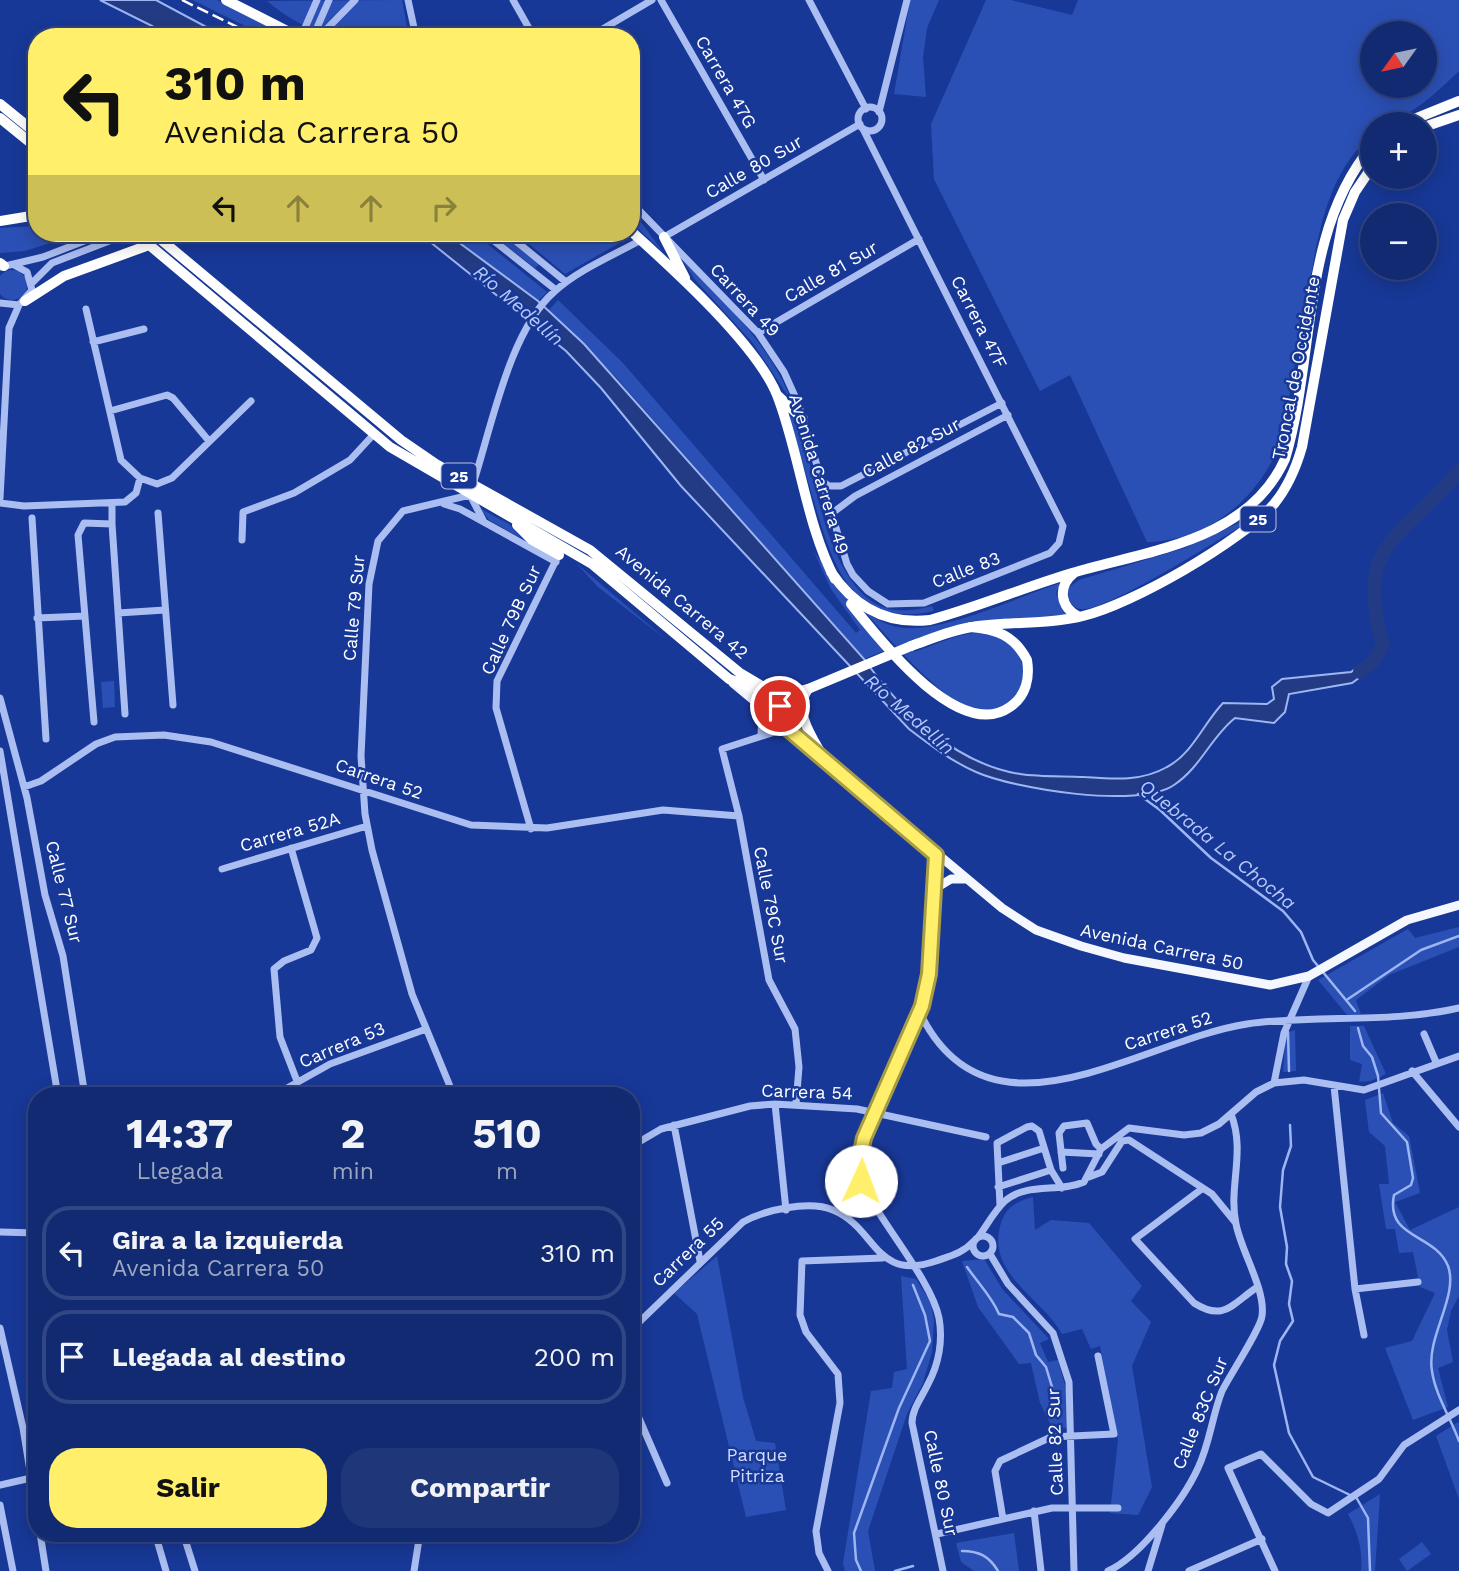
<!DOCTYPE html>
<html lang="es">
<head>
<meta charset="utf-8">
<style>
  body { margin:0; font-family:"Work Sans",sans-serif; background:#1f3679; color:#f1f3f6; height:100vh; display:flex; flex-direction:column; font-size:26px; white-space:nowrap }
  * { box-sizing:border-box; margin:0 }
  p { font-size:23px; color:#9ca7c3 }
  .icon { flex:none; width:38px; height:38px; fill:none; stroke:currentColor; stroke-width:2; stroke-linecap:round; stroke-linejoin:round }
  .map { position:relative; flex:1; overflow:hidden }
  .sheet { position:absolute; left:28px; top:1087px; width:612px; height:455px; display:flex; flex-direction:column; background:#122a71; border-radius:28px; box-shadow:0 4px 18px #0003,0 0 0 2px #314684 }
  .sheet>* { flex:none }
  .banner { position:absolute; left:28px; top:28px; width:612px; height:214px; border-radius:28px; box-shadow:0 4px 18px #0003,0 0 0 2px #314684; background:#ffef6b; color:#111; overflow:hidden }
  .needle { width:46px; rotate:237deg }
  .controls { position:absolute; left:1360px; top:21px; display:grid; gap:14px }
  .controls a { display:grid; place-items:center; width:77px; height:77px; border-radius:50%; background:#122a71; box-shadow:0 4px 18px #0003,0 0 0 2px #314684; font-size:35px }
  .pin { position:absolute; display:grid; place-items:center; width:60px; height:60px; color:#fff; margin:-30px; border:4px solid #fff; border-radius:50%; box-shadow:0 2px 7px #0007 }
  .me { position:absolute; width:77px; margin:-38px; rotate:2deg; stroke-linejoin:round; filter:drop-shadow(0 0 5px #0008) }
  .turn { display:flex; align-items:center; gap:24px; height:147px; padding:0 21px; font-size:32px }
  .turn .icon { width:91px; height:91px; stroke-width:2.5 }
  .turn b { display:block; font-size:49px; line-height:60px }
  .lanes { display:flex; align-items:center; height:66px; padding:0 21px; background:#0003; justify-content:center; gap:35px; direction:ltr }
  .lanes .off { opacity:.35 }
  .eta { display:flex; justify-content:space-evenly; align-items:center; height:119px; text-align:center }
  .eta b { font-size:42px; font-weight:700; line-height:49px }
  .primary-button { display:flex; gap:14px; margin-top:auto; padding:14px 21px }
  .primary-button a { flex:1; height:80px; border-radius:28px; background:#ffef6b; color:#111; font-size:28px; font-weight:700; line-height:80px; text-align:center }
  .primary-button a+a { background:#1f3679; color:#f1f3f6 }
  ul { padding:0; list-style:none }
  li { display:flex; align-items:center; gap:21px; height:94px; margin:0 14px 10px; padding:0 7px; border:4px solid #314684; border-radius:28px }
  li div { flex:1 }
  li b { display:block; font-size:26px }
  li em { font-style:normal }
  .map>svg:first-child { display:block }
</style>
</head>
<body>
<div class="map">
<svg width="1459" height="1571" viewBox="0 0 1459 1571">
  <rect width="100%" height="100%" fill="#183897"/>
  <path fill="#2b50b5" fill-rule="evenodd" d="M193,0h24l73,37h-23z
    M402,0l7,37c-63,0 -91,6 -142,-36z
    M910,0h29l-12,28 -4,29 3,40 -32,-3z
    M986,0h25l61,15 6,-15h381v71c-23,22 -54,53 -87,53v11c-50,42 -56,115 -67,176 -8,42 -16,84 -23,127 -20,58 -72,103 -135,104l-77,-167 -30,16 -106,-212 -3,-55zM1372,33h52v53h-52z
    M632,210l3,4 28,38 -31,-29z
    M37,226v7h44l-56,18 -25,2v-25z
    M446,233h28l73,59 -9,9z
    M516,233h109l5,4 -65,37z
    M494,236h10l36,28 -5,4z
    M683,261c44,44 86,82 109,141l-40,-60 -56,-61z
    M-3 285a15 15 0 1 1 30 0a15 15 0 1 1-30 0Z
    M558,300l65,63 233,270 4,-3 -29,-41 -17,-37 72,98 -22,9 -250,-284 -66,-64z
    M789,416l12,6c12,51 28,173 88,187 14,3 29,1 43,-3l2,5c-81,18 -100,-43 -119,-106 -9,-30 -17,-59 -26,-89z
    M481,509l28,15 12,14 -32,-18z
    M1243,521l2,3c-26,15 -142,90 -165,85 -10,-2 -13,-12 -12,-21l11,-8 106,-32z
    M576,563l92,78 -70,-54z
    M1060,583l-4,11 11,21 -100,8 -58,18 5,11c19,-6 42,-18 62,-19 67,-3 58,89 1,78 -33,-7 -89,-74 -112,-99 13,8 24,15 40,16 42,3 113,-31 155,-45z
    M114,681l1,26 -12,1 -2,-26z
    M1459,927v20l-70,28 -33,25 5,14 -13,2 -30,-36 90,-51 7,9z
    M1350,1026h14l22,48 -15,7 -12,1 3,-18 -12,-4z
    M1295,1030l1,41 -13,1 3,-39z
    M1383,1093l10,30 16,13 11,57 -25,9 15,28 49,-23v89l-8,15 -4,19 6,32 -15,6 10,39 -35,13 -28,-72 27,-7 23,-48 -15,-6 -7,-35 -14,1 -4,-24h-9l-7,-45h10l-4,-38 -16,-14 -4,-32z
    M1033,1197l2,33 16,-10 38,3 53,63 -11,15 20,21 -19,44 20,121 -14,28 -28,-2 8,-73 -18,-94 -9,3 -9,-20 -20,5c-20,-37 -77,-60 -61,-111 5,-16 16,-22 32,-26z
    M717,1256l26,141 13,44 19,2 11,67 -40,7 -49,-203 -23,-21z
    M984,1259l19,31 46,49 -9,4 8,19 10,-2 9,33 1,35 -15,1 -13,-26 -9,-40 -12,1 -41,-57 -16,-46z
    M901,1276l15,3 15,24 3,18 -2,31 -9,31 -16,31 -39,117 7,40h-30l-2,-8 28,-172 21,-3 2,-16 13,-3z
    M1458,1422l1,2v75l-23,-63z
    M1380,1494l-5,77h-14c2,-21 -3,-38 -13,-57z
    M1014,1533l5,38h-45l-13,-9 -5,-19z
    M1422,1542l9,12 -24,17 -8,-12z"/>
  <path fill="#233b84" stroke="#9db6f3" stroke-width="2" d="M100,0h56l69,37h-51z
    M419,233h27l92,68 46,43 280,315c36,51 91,105 156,115 20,3 43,2 64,3 28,2 57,5 83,-10 26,-14 36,-43 56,-64l44,1 7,-5 -2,-12 10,-8 69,-7 19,-14 5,8 -23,17 -63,11 -4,18 -11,11 -39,-5c-24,19 -34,49 -61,67 -35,24 -160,4 -198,-13 -25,-11 -46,-27 -67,-43l-228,-243 -80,-98 -35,-37z"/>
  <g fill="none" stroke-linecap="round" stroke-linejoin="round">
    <path stroke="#9db6f3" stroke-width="2.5" d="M1138,794l22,16 51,48 72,53 18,21 12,28 42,51
      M1348,999l73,-49 38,-14
      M1358,1028l5,18 9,11 6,19 3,37 26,29 6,36 -2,7 -17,10c-9,44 41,38 54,71 11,30 -22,71 -16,105 3,23 19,48 27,70
      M1288,1032l1,39
      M1290,1125l1,21 -8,24 -3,37 7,40 -1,17 6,17 -3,23 4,17 -13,20 -6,24 15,68 24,44 37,18
      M967,1267c11,16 25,30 32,47l14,3 16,16 7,22 10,12 13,43
      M1356,1497l12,21 2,53
      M962,1551c17,0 27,5 36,20
      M861,1571l-5,-11 -2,-27 45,-125 31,-67 -5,-26 -12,-30
      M895,1571l18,-5"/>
    <path stroke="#233b84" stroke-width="14" d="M1360,672l13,-10 10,-17c-30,-105 20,-105 76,-174"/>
    <path stroke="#abbef1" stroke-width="7" d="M408,0l8,37
      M513,0l21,37
      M661,0l103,180
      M809,0l57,109
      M301,37l16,-37
      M313,37l16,-37
      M319,37l36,-37
      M589,37l63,-37
      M858 119a12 12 0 1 1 24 0a12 12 0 1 1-24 0Z
      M879,112l28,-112
      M632,203l126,130 26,39 14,31 49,161 6,11 15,16 20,13 36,-1 126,-50 9,-10 4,-17 -200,-397
      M484,233l72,57
      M506,233l60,49
      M664,237l196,-113
      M1,267l42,-10 62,-24
      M32,283l20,-20 78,-30
      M0,303l19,2 13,-15 -5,-18 -13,-7
      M86,309l35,151 19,18 17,6 15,-6 79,-77
      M758,333l161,-94
      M93,342l51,-13
      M110,411l57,-16 6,3 36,43
      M822,481l7,5h12l161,-83
      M472,487c19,-57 37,-156 82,-195 24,-22 58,-36 87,-52
      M470,495l14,27
      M0,498l9,-170 10,-23
      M0,503l24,3 101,-4 11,-9 4,-15
      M444,504l16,5 96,53
      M158,513l15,192
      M831,514l24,-18 153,-81
      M32,518l14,221
      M112,524v-20
      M242,540l1,-28 51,-19 56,-33 24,-26
      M118,613l47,-3
      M37,618l48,-2
      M0,698l27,100 18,97 18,61 22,140
      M94,722l-16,-187 6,-12 28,1 13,190
      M787,728l-65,21 17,67 30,164 26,49 4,38 -3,37
      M761,736l1,-29
      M0,751l58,345
      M24,787l17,-6 55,-37 19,-7 49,-2 47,7 260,83 76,3 116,-18 76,6
      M531,829l-35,-121 1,-27 63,-129
      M291,848l26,90 -6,12 -27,11 -10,8 6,68 17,44
      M936,855c0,42 0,113 -15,152 -19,50 -58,102 -63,157 -2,33 72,108 81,154 4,22 0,46 -11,66 -6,13 -16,25 -16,39l31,148
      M222,869l145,-43
      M919,1011c69,145 222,29 328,13 70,-10 142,0 212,-16
      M1424,1034l12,28
      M1412,1071l47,56
      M1274,1083l10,-50 25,-57
      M1334,1086l21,203 9,46
      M273,1096l57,-32 96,-35
      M454,1096l-42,-102 -40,-144 -7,-36 -4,-58 8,-172 9,-43 25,-30 67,-16
      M775,1104l11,106
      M674,1125l26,136
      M632,1146l29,-17 89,-23 25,-2 82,5 129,28
      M1061,1152l38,2
      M998,1163l46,-15
      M1063,1168l-4,-35 5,-7 23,-3 9,21 5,5
      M1089,1177l13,-5 20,-31 7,-1 83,54 23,28
      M998,1187l53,-17
      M1203,1188l-68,51 59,64c30,19 38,1 62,-15
      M1000,1205l-3,-62 30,-16 5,-1 7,5 12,39 11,18
      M0,1232l37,1
      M973 1246a10 10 0 1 1 20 0a10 10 0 1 1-20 0Z
      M979,1236c8,-11 16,-26 26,-35 21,-19 54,-8 79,-19l17,-33 28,-21 55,7 17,-2 18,-9 37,-32 18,-9 30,-3 60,10 95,-34
      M990,1254l18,30 45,49 16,49 5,189
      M1355,1289l63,-7
      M0,1328l23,100 14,86
      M632,1329l111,-107c21,-12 66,-22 90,-12 44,18 41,72 103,51 14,-5 27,-8 38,-20
      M632,1402l35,81
      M0,1485l31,-7
      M0,1505l13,66
      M1034,1511l7,60
      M1003,1519l-8,-48 5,-10 51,-24 63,-3 -16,-78
      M40,1533l6,38
      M155,1533l11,38
      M183,1533l12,38
      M937,1534l115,-26h66
      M414,1571l6,-38
      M828,1571l-9,-18 -3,-22 24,-128 -2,-29 -32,-42 -6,-17 2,-54 81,-3
      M1108,1571c32,-14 76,-72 90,-103 12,-25 14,-52 24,-77 8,-16 39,-63 40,-75 4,-26 -21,-65 -26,-92 -8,-37 10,-72 -5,-110
      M1148,1571l14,-46
      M1189,1571l73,-32
      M1275,1571l-47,-103 33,-14 50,50 17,9 51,-34 25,-34 55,-35"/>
    <path stroke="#f5f7ff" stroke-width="9" d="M733,683l269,225 34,22 45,16 43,12 146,27 39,-9 98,-56 52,-15
      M783,694l-3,17 6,16
      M936,888l15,-9h14"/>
    <path stroke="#fff" stroke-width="10" d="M226,0l73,37
      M0,104l37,30
      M0,118l37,30
      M1402,124l57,-23
      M1424,127l35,-12
      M0,221l37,-6
      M632,232c41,37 125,113 145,163 22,56 30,133 58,184
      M135,233l255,214 202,117 137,115 36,14 22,1 21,-5
      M153,233l248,207 35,24 154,86 150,123 27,16
      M664,237l21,41
      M0,263l4,3
      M25,301l39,-25 85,-31
      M777,395l26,24
      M517,525l15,15 27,15
      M831,572c24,36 56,53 99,48 48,-13 95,-33 142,-47 78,-23 176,-32 213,-114 31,-103 15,-227 87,-313
      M1074,573c-17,14 -14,34 5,44
      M851,604c28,35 108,139 159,103 16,-11 20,-29 17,-47 -13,-25 -31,-31 -57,-33
      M911,646c20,-7 40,-16 61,-19 37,-6 75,-2 111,-11 48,-11 159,-75 191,-112 14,-17 22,-36 28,-57l41,-227 12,-28 17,-25
      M808,689c-17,23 7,52 18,73"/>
    <path stroke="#fff" stroke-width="2.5" stroke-dasharray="12 5" stroke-linecap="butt" d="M182,0l76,37"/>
    <path stroke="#fff" stroke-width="10" d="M808,689l103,-43"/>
  </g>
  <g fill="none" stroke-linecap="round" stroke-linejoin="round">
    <defs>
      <path id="route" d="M780,706l7,22 149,127 -7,119 -7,32 -58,132 -5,23 2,20"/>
    </defs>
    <use href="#route" stroke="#a69b46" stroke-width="18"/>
    <use href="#route" stroke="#ffef6b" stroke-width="12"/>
  </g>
  <g text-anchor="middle" stroke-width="5" stroke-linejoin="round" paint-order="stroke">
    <g fill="#183897" stroke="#bac3e0" stroke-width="2">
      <rect x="441.5" y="463.5" width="35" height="25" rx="5"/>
      <rect x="1240.5" y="506.5" width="35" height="25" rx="5"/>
    </g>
    <g font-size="16" font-weight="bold" fill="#fff">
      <text x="459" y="482">25</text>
      <text x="1258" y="525">25</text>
    </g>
    <g font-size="18" fill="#fff" stroke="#183897">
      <text transform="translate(726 82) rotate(60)" y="6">Carrera 47G</text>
      <text transform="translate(754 167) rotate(-30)" y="6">Calle 80 Sur</text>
      <text transform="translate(831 272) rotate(-30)" y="6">Calle 81 Sur</text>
      <text transform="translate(745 300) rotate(47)" y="6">Carrera 49</text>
      <text transform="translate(979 322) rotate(63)" y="6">Carrera 47F</text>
      <text transform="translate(1296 368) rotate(-79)" y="6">Troncal de Occidente</text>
      <text transform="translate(911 448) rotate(-28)" y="6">Calle 82 Sur</text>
      <text transform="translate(819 474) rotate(73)" y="6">Avenida Carrera 49</text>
      <text transform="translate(966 570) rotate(-21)" y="6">Calle 83</text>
      <text transform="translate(682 602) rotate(40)" y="6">Avenida Carrera 42</text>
      <text transform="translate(354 608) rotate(-85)" y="6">Calle 79 Sur</text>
      <text transform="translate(511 620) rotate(-65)" y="6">Calle 79B Sur</text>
      <text transform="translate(379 779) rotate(19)" y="6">Carrera 52</text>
      <text transform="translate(290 832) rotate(-16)" y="6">Carrera 52A</text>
      <text transform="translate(64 892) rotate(76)" y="6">Calle 77 Sur</text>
      <text transform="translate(771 905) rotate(79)" y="6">Calle 79C Sur</text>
      <text transform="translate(1162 947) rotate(12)" y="6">Avenida Carrera 50</text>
      <text transform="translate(1168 1031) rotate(-18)" y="6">Carrera 52</text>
      <text transform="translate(342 1045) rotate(-23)" y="6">Carrera 53</text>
      <text transform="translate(807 1092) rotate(2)" y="6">Carrera 54</text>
      <text transform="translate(688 1252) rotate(-44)" y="6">Carrera 55</text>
      <text transform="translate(1200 1413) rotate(-68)" y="6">Calle 83C Sur</text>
      <text transform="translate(1055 1442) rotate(-92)" y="6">Calle 82 Sur</text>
      <text transform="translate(941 1483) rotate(78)" y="6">Calle 80 Sur</text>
    </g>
    <g font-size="18" fill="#d2ddfc" stroke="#183897">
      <text x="757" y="1461">Parque<tspan x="757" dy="21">Pitriza</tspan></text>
    </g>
    <g font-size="19" font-style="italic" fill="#b7c9f8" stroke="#183897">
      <text transform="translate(519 305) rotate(41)" y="7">Río Medellín</text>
      <text transform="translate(910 714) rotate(41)" y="7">Río Medellín</text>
      <text transform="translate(1218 844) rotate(39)" y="7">Quebrada La Chocha</text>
    </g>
  </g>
</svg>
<div class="controls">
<a><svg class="needle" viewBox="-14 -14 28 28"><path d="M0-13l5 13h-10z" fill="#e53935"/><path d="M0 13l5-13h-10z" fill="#9ca7c3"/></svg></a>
<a>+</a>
<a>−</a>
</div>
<div class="pin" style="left:780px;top:706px;background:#d93025"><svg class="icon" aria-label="arrive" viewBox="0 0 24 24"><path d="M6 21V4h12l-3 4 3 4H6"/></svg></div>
<svg class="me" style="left:861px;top:1181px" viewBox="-20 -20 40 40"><circle r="19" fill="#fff"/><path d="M0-13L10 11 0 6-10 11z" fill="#ffef6b"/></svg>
<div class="banner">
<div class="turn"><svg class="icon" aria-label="left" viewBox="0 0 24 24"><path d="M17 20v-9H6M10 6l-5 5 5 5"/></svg><div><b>310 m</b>Avenida Carrera 50</div></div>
<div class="lanes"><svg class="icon" aria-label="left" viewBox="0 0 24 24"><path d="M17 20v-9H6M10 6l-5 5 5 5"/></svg><svg class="icon off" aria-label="ahead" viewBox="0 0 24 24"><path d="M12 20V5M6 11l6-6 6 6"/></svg><svg class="icon off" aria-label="ahead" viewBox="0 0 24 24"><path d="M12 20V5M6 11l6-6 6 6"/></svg><svg class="icon off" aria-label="right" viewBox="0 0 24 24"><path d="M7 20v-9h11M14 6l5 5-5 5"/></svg></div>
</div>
<section class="sheet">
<div class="eta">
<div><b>14:37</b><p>Llegada</p></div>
<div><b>2</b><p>min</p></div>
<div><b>510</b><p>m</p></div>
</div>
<ul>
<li><svg class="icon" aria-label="left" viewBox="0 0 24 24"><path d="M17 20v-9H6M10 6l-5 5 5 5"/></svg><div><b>Gira a la izquierda</b><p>Avenida Carrera 50</p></div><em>310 m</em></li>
<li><svg class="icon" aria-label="arrive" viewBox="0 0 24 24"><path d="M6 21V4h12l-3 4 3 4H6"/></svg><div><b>Llegada al destino</b></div><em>200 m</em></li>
</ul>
<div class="primary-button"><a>Salir</a><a>Compartir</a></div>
</section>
</div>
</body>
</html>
